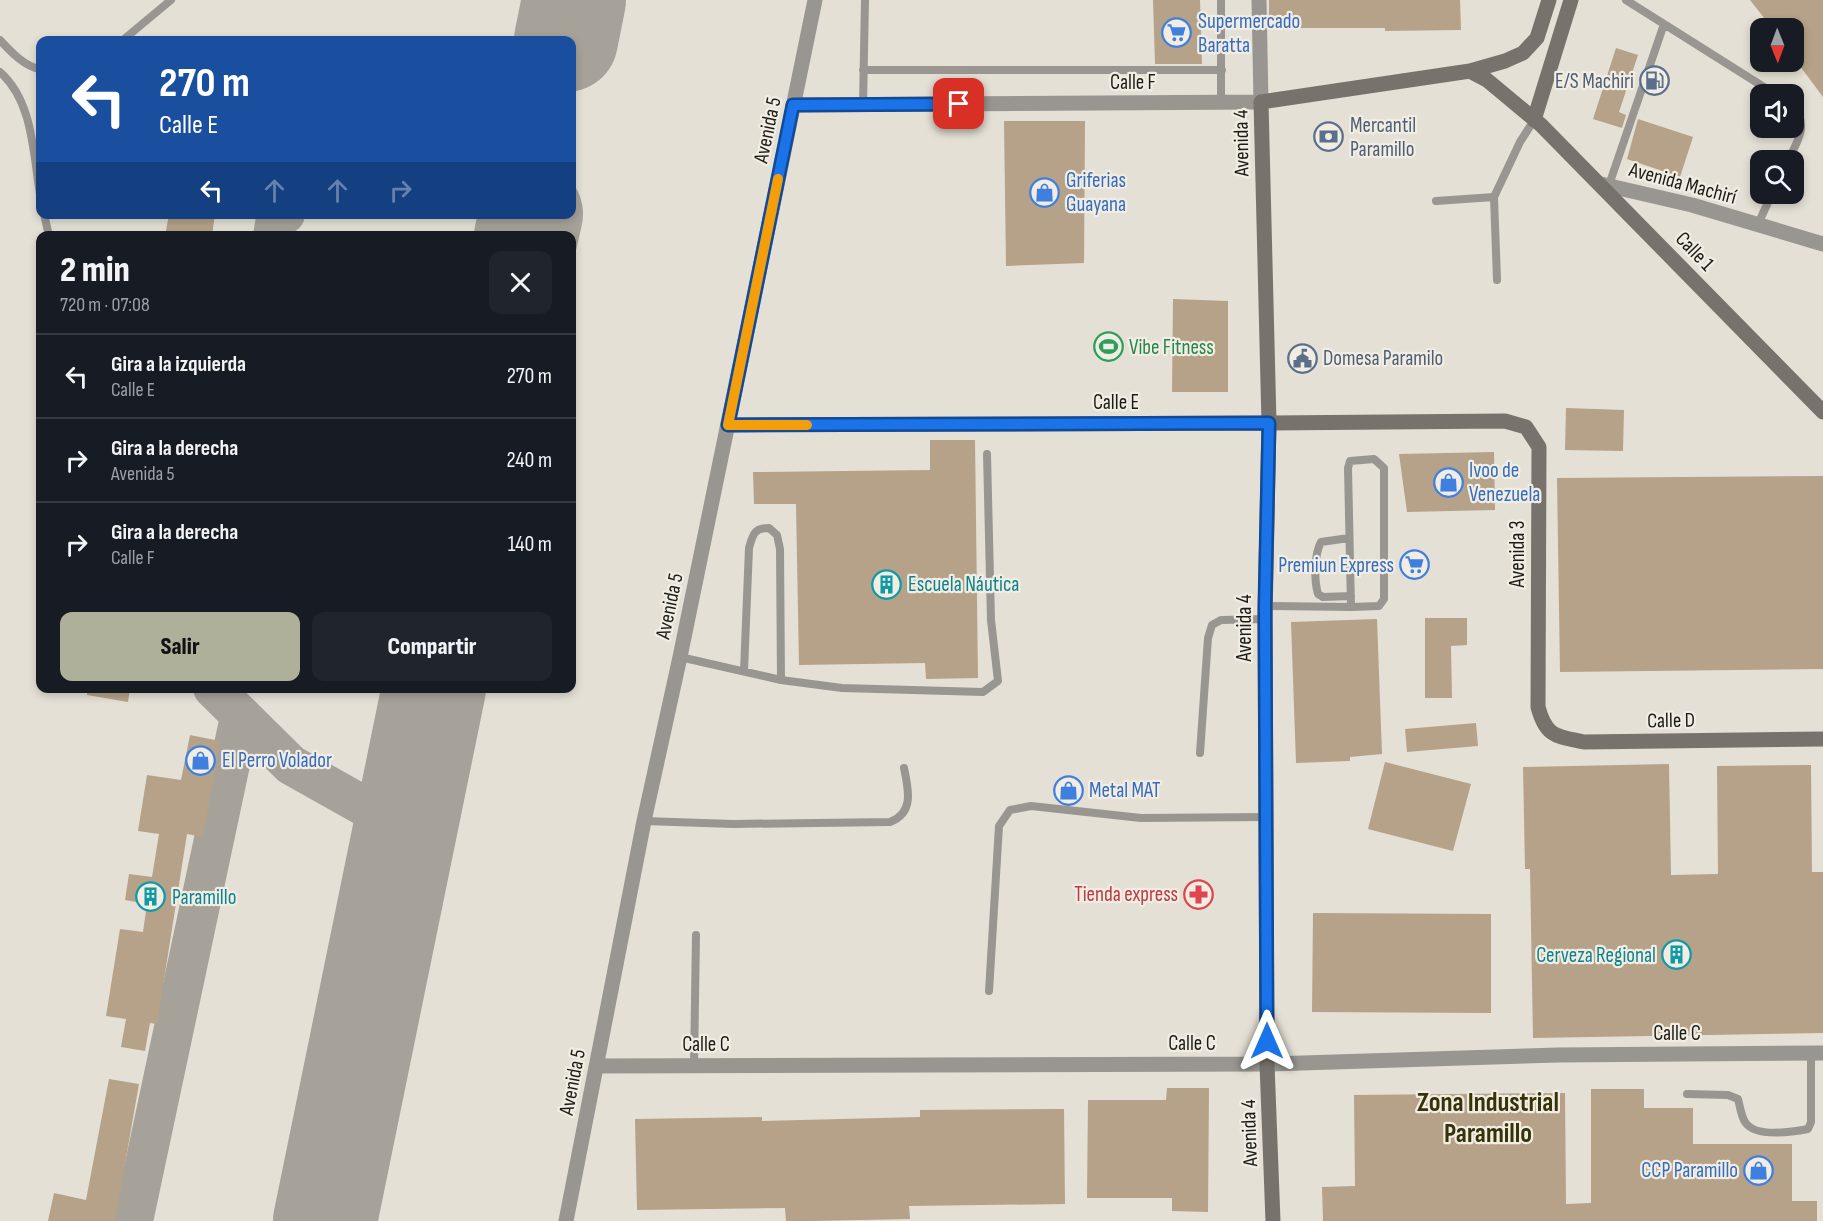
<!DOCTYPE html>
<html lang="es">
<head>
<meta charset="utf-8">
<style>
  body { margin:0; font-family:"Sofia Sans Condensed",sans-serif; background:#20242c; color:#f1f3f6; height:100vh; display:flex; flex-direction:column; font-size:22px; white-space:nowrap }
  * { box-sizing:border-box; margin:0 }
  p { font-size:20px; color:#9ea1a6 }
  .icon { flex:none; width:33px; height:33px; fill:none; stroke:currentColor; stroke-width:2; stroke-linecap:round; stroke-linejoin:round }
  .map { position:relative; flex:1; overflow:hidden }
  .details { position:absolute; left:36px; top:231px; width:540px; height:462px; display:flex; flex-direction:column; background:#171b24; border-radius:12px; box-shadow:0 3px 9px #0003 }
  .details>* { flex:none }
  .hud { position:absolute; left:36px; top:36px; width:540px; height:183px; border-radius:12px; box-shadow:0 3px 9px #0003; background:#1a4fa0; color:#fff; overflow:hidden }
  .needle { width:39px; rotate:179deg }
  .tools { position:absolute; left:1750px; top:18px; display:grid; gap:12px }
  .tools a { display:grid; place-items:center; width:54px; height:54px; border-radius:12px; background:#171b24; box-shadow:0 3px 9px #0003; font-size:30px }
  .pin { position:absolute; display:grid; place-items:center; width:51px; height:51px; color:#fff; margin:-26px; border-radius:12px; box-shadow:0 3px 9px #0006 }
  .me { position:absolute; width:66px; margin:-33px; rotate:0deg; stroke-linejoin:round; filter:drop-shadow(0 0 4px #0008) }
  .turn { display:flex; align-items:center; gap:21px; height:126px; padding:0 24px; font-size:27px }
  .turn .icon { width:78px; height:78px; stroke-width:2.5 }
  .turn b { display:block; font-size:42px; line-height:51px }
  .lanes { display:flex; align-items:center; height:57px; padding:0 24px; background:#0003; justify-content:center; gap:30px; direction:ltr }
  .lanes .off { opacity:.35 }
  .round { display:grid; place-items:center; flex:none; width:63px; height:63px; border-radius:12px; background:#20242c }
  .overview { display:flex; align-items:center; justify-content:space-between; height:102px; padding:0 24px }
  h1 { font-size:36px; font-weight:800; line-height:45px }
  .primary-button { display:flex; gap:12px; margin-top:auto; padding:12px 24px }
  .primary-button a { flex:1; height:69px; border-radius:12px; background:#afb09a; color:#111; font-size:24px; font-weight:800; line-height:69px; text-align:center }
  .primary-button a+a { background:#20242c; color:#f1f3f6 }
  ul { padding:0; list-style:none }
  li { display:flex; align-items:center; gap:18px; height:84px; padding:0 24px; border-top:2px solid #363941 }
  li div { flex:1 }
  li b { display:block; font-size:22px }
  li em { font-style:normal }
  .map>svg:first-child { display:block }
</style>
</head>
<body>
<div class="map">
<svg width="1823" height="1221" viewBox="0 0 1823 1221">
  <rect width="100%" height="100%" fill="#e4e0d5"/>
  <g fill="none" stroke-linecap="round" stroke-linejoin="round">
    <path stroke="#a6a29a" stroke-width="40" d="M273,236l3,-18 9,-4
      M213,688l78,77 114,64
      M133,1221l107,-504"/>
    <path stroke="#a6a29a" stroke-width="104" d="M566,40l8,-40
      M526,236l5,-22
      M325,1221l109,-533"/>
  </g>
  <path fill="#b5a288" d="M1153,0h47l2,64h-47z
    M1269,0h191l1,30 -76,1v-3h-116z
    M1750,0h73v97l-29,-39v-30h-22z
    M1616,48l22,7 -19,57 7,3 -4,13 -29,-9z
    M1638,119l55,18 -13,40 -53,-18z
    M1004,121h81l-1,142 -78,3z
    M169,214h46l-3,22h-47z
    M1173,299l55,2v91h-56z
    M1566,408l58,2 -1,41 -58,-1z
    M930,440h45l3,238 -52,1 -1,-16 -126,2 -3,-161h-42l-1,-32 177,-2z
    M1494,452l1,58 -88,2 -8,-58z
    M1823,476v193l-263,3 -3,-194z
    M1425,618h42v27l-16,1 1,52h-27z
    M1377,619l5,135 -32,3v4l-54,2 -5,-141z
    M87,688h43l-2,14 -41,-7z
    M1476,723l2,23 -71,6 -2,-23z
    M190,735l30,6 -17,96 -16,-3 -30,190 -7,-1 -5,28 -24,-4 5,-28 -20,-3 14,-87 23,3 4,-28 -22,-4 4,-26 23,3 7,-43 -21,-3 9,-56 34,5z
    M1385,762l86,22 -18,67 -85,-22z
    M1669,764l2,111 47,-1 -1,-108 94,-1 1,107h11v161l-290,5 -3,-169h-5l-2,-102z
    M1313,913l178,1v99l-179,-1z
    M109,1079l30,5 -24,137h-67l6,-28 32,7z
    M1167,1088h42l-1,124 -36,-1v-13h-85l1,-98h78z
    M1591,1089h53v19h49v36h99v57h25v20h-494l-1,-34 33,-1 -1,-91 211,-2 1,111 25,-1z
    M1064,1109l1,95 -156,2 1,13 -100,2h-24l-1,-13 -148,2 -2,-91 127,-2v4l158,-4v-7z"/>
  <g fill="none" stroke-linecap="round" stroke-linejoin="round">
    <path stroke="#999692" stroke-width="8" d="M1626,0l149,94
      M0,40c10,11 25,27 40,29
      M123,40l48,-40
      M863,70h359
      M0,72c33,29 33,81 40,122
      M1221,103v-103
      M863,105l2,-105
      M1788,160c9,-17 21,-35 6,-52
      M1609,185l55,-161
      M1436,201l58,-4
      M44,214l5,22
      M1757,226l15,-32
      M1497,280l-3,-83 26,-55 14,-22
      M1349,538l-28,4c-7,13 -7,38 -3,52l5,3 28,-1
      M1265,606l86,1 -3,-139 2,-7 24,-2 10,9v131l-5,7 -28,1
      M680,657l101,23 61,8 141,4 15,-11 -7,-61 -4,-166
      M744,671l5,-123c4,-14 5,-20 20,-20l8,7 3,14 1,131
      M1200,753l8,-115 4,-13 9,-5 44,-1
      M644,821l89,3 157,-2c25,-9 18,-34 14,-54
      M989,991l10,-165 11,-16 21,-4 110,12 126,-1
      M694,1065l2,-130
      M1687,1094l41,1 10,4c2,7 3,17 7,23 10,16 47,10 63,7l3,-7v-69"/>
    <path stroke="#999692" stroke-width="15" d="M793,105l468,-3 -2,-102
      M1601,184l91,21 131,39
      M728,425l541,-2
      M596,1066l671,-2 291,-9 265,-2
      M566,1221l78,-400 36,-164 135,-657"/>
    <path stroke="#78726d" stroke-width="15" d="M1470,71l17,9 54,45 282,287
      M1534,120l37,-120
      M1269,423l236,-2 21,6 13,20 -1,260c8,30 18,29 46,35l239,-3
      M1273,1221l-6,-157 -2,-445 4,-196 -8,-321 209,-31 35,-10 18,-8 14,-15 12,-38"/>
  </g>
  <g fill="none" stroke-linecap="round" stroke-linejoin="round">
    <defs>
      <path id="route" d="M959,104l-166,1 -65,320 541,-2 -4,183 2,435"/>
    </defs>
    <use href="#route" stroke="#114b97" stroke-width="15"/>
    <use href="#route" stroke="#1a73e8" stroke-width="10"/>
    <path stroke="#f59e0b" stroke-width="10" d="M778,179l-50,246h79"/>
  </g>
  <defs>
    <symbol id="supermarket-ring" viewBox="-11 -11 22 22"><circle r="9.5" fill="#f1ede3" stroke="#3f7fe0" stroke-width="1.5"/><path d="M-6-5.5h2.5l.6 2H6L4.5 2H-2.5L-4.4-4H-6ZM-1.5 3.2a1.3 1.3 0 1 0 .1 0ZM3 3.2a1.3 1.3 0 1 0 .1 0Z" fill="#3f7fe0"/></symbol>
    <symbol id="fuel-ring" viewBox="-11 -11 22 22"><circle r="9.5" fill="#f1ede3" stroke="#5c6f8a" stroke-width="1.5"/><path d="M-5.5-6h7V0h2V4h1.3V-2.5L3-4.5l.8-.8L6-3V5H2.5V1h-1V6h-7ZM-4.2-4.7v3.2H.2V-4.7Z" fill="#5c6f8a"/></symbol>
    <symbol id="bank-ring" viewBox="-11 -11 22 22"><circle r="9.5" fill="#f1ede3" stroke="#5c6f8a" stroke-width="1.5"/><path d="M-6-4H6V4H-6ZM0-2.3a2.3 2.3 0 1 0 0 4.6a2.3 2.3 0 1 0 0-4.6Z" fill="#5c6f8a"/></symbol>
    <symbol id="shop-ring" viewBox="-11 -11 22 22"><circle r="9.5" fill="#f1ede3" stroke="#3f7fe0" stroke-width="1.5"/><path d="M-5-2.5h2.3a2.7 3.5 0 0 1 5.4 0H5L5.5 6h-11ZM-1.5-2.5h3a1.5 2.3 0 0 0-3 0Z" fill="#3f7fe0"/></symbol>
    <symbol id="stadium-ring" viewBox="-11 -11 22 22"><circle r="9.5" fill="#f1ede3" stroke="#2e9e5b" stroke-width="1.5"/><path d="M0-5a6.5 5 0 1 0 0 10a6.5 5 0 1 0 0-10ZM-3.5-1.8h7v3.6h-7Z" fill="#2e9e5b"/></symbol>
    <symbol id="civic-ring" viewBox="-11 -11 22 22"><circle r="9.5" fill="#f1ede3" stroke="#5c6f8a" stroke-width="1.5"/><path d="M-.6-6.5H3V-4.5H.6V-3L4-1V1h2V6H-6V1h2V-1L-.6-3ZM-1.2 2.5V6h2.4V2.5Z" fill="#5c6f8a"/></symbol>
    <symbol id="building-ring" viewBox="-11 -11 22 22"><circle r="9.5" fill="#f1ede3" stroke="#0f9aa8" stroke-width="1.5"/><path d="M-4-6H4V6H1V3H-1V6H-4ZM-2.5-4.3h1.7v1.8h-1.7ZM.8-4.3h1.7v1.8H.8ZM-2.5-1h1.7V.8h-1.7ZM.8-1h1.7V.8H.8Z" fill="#0f9aa8"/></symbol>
    <symbol id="pharmacy-ring" viewBox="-11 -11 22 22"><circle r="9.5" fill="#f1ede3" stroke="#e0444e" stroke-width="1.5"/><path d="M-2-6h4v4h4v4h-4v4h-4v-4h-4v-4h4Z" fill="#e0444e"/></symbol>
  </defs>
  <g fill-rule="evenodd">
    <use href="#supermarket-ring" x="1160" y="16" width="33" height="33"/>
    <use href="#fuel-ring" x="1638" y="64" width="33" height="33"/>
    <use href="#bank-ring" x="1312" y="120" width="33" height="33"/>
    <use href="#shop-ring" x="1028" y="176" width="33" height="33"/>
    <use href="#stadium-ring" x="1092" y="330" width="33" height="33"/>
    <use href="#civic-ring" x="1286" y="342" width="33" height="33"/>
    <use href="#shop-ring" x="1432" y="466" width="33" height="33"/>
    <use href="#supermarket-ring" x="1398" y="548" width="33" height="33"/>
    <use href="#building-ring" x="870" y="568" width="33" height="33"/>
    <use href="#shop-ring" x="184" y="744" width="33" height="33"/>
    <use href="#shop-ring" x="1052" y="774" width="33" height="33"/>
    <use href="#pharmacy-ring" x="1182" y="878" width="33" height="33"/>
    <use href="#building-ring" x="134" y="880" width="33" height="33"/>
    <use href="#building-ring" x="1660" y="938" width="33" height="33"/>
    <use href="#shop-ring" x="1742" y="1154" width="33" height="33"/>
  </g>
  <g text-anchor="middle" stroke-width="4.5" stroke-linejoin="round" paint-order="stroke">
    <g font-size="21" fill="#366cbe" stroke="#f1ede3" text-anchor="start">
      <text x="1198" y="28">Supermercado<tspan x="1198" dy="24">Baratta</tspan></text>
      <text x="1066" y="187">Griferias<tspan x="1066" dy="24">Guayana</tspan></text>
      <text x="1469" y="477">Ivoo de<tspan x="1469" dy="24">Venezuela</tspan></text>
      <text x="1394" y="572" text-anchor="end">Premiun Express</text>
      <text x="222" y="767">El Perro Volador</text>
      <text x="1089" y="797">Metal MAT</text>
      <text x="1738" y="1177" text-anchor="end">CCP Paramillo</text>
    </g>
    <g font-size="21" fill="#4e5e75" stroke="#f1ede3" text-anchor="start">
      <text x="1634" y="88" text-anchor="end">E/S Machiri</text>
      <text x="1350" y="132">Mercantil<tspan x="1350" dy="24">Paramillo</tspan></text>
      <text x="1323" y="365">Domesa Paramilo</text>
    </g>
    <g font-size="21" fill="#1c1b17" stroke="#f1ede3">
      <text x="1133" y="89">Calle F</text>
      <text transform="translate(767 130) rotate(-78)" y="7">Avenida 5</text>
      <text transform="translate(1241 143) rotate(-91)" y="7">Avenida 4</text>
      <text transform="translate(1683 183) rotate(15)" y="7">Avenida Machirí</text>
      <text transform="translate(1695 251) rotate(46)" y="7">Calle 1</text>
      <text x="1116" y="409">Calle E</text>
      <text transform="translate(1517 554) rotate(-90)" y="7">Avenida 3</text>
      <text transform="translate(669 606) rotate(-78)" y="7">Avenida 5</text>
      <text transform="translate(1244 628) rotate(-90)" y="7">Avenida 4</text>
      <text transform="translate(1671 720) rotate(-1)" y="7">Calle D</text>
      <text x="1677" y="1040">Calle C</text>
      <text x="1192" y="1050">Calle C</text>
      <text x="706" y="1051">Calle C</text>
      <text transform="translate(572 1082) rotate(-79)" y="7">Avenida 5</text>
      <text transform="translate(1249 1133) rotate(-92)" y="7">Avenida 4</text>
    </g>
    <g font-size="21" fill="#27864d" stroke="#f1ede3" text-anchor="start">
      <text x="1129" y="354">Vibe Fitness</text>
    </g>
    <g font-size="21" fill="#0d838f" stroke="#f1ede3" text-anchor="start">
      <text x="908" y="591">Escuela Náutica</text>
      <text x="172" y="904">Paramillo</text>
      <text x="1656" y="962" text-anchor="end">Cerveza Regional</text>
    </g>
    <g font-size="21" fill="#be3a42" stroke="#f1ede3" text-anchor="end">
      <text x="1178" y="901">Tienda express</text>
    </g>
    <g font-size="27" font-weight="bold" fill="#353308" stroke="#f1ede3">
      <text x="1488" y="1111">Zona Industrial<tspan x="1488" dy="31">Paramillo</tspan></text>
    </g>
  </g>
</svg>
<div class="tools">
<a><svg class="needle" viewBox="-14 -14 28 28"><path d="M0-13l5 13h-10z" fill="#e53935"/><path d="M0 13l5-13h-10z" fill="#9ea1a6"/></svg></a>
<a><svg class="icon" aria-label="sound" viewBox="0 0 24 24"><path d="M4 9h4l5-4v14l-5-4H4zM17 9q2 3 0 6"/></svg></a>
<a><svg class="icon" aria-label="search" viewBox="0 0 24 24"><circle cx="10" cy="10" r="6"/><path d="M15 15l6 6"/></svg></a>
</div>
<div class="pin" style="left:959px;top:104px;background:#d93025"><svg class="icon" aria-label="arrive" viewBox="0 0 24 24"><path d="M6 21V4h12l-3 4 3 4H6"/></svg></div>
<svg class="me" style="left:1267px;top:1041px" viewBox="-20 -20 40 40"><path d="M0-17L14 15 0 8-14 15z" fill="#1a73e8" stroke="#fff" stroke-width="4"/></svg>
<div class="hud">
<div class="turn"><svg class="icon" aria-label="left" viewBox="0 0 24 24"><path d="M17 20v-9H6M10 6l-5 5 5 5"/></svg><div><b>270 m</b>Calle E</div></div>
<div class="lanes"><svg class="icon" aria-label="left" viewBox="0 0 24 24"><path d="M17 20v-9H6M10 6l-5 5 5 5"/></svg><svg class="icon off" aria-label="ahead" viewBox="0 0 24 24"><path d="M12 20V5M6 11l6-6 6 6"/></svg><svg class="icon off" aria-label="ahead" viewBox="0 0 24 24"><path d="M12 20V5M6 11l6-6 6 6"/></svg><svg class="icon off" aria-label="right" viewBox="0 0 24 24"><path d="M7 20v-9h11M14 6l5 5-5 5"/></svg></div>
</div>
<section class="details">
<div class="overview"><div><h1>2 min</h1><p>720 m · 07:08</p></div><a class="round"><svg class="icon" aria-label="close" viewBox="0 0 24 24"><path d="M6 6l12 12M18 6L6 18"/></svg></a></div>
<ul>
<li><svg class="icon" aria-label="left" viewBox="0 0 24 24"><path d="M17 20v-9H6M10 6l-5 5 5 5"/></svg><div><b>Gira a la izquierda</b><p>Calle E</p></div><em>270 m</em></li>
<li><svg class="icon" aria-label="right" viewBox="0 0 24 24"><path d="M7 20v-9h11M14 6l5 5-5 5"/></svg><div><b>Gira a la derecha</b><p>Avenida 5</p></div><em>240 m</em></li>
<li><svg class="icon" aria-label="right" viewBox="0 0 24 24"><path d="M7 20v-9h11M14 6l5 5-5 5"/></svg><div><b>Gira a la derecha</b><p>Calle F</p></div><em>140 m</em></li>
</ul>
<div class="primary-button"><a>Salir</a><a>Compartir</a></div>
</section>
</div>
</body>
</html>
